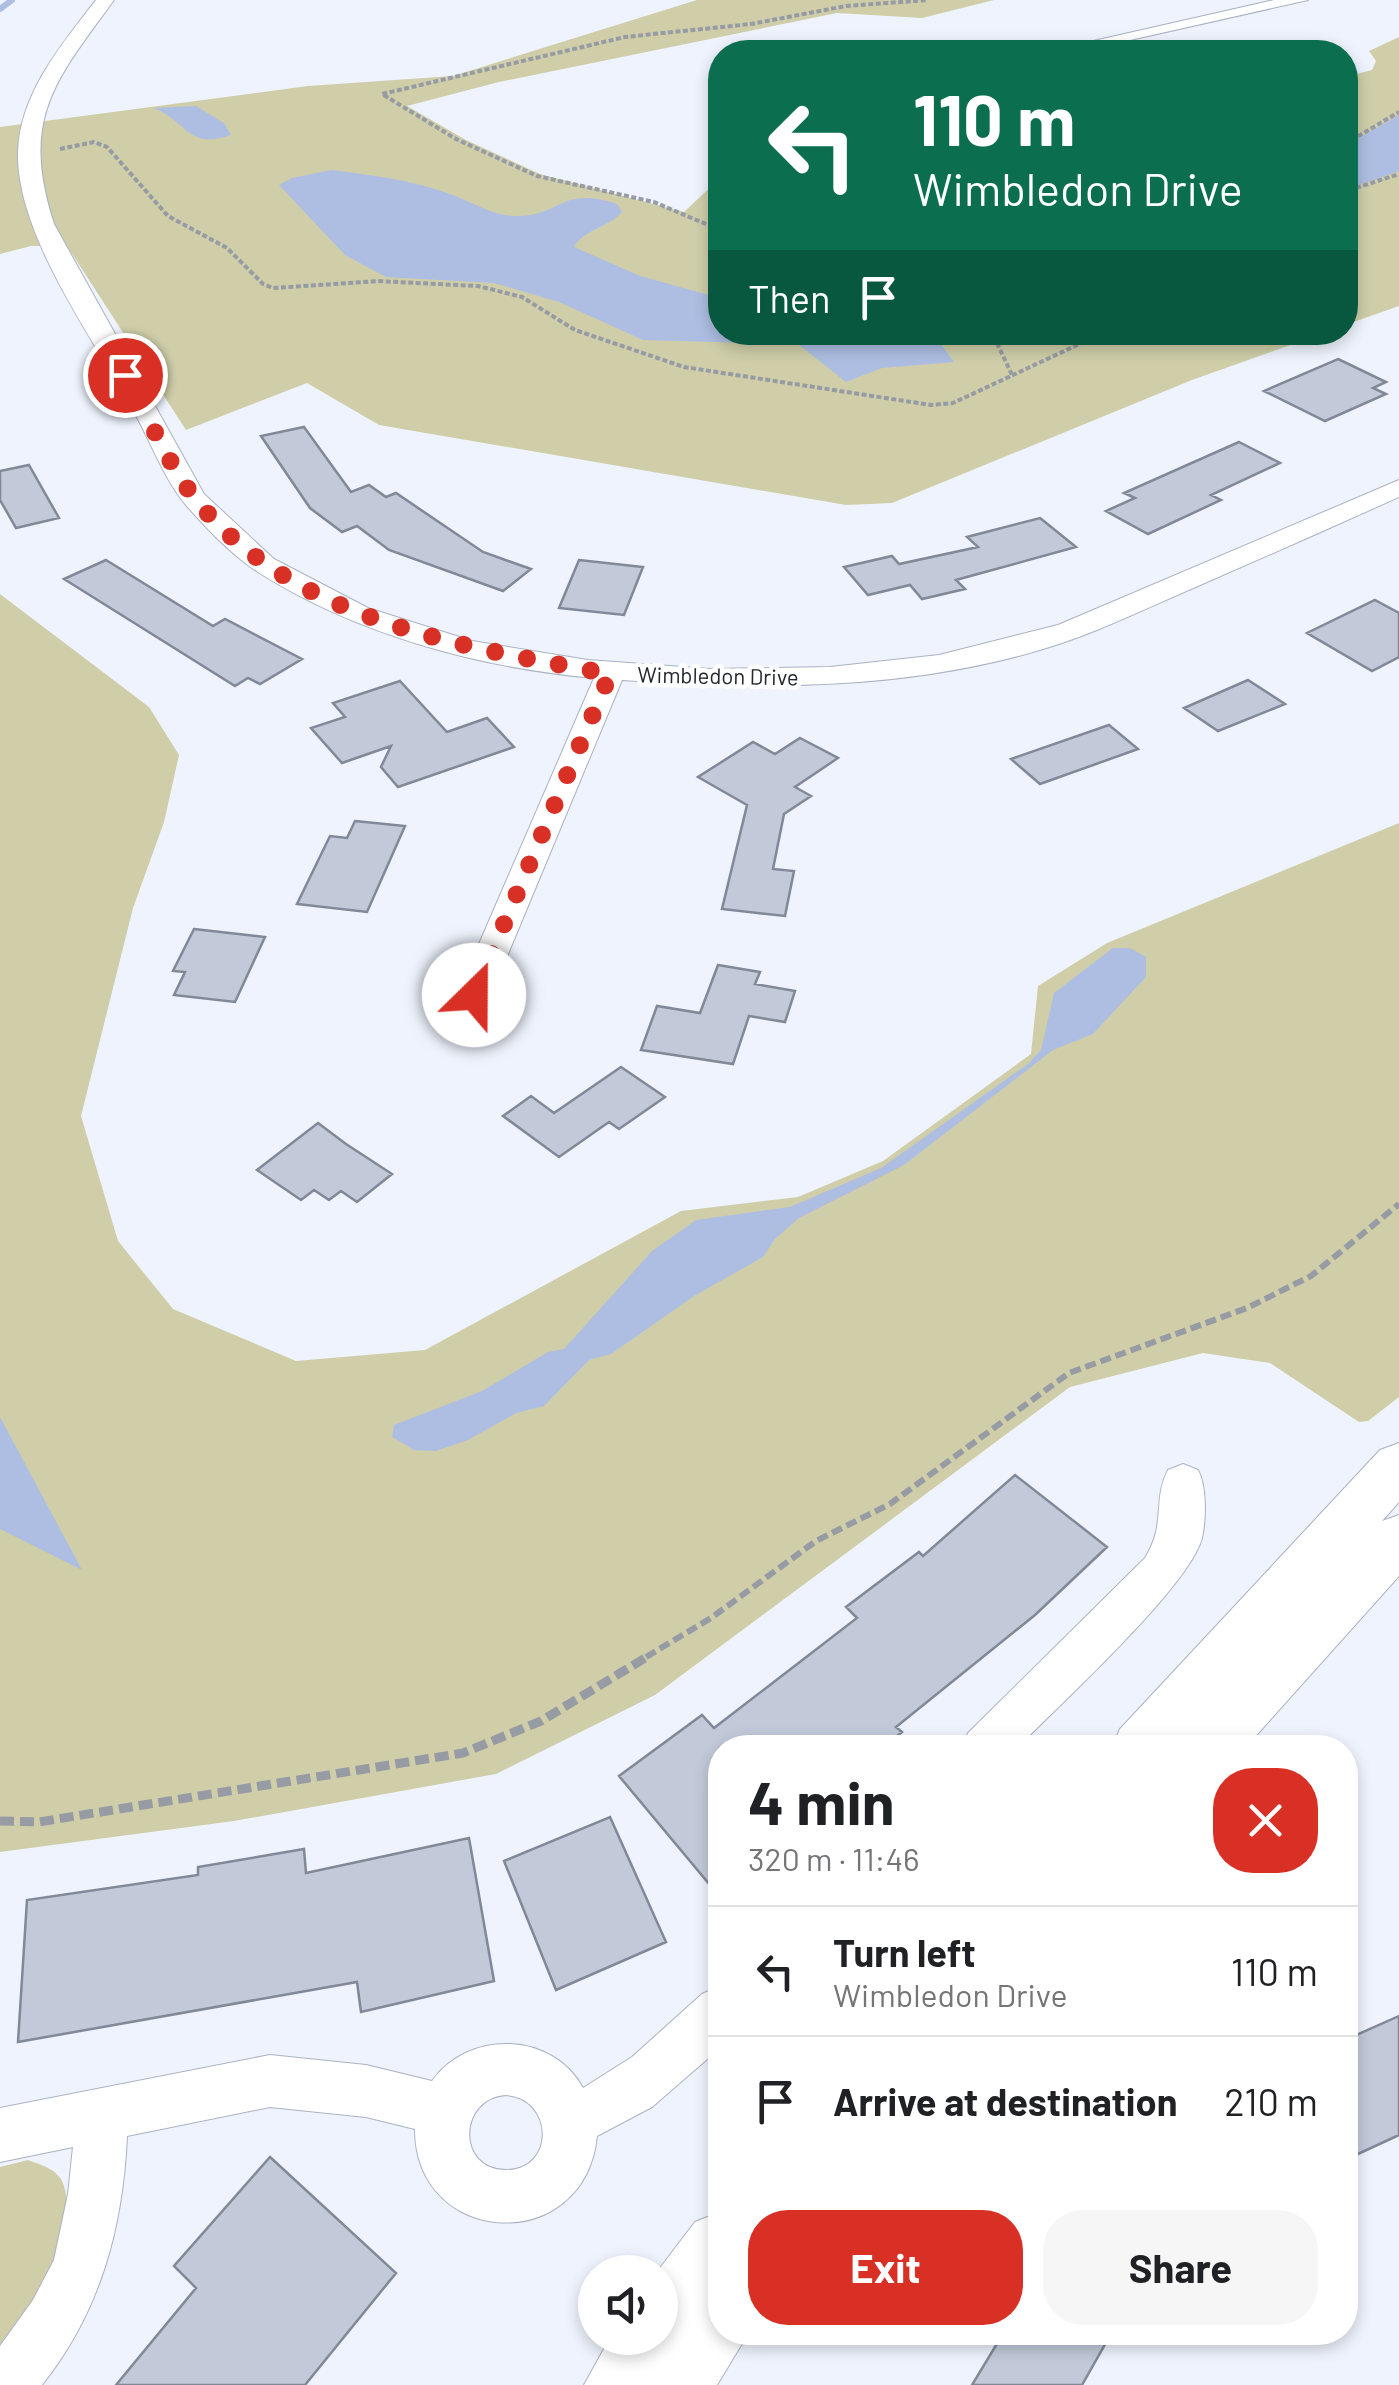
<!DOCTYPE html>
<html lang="en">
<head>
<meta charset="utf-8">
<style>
  body { margin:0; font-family:Barlow,sans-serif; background:#f6f6f6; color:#202124; height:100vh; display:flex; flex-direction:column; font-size:38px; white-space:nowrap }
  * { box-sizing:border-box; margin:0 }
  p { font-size:32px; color:#757577 }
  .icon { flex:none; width:55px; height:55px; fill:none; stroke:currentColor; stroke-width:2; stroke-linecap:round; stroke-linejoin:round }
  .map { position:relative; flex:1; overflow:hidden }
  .panel { position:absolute; left:708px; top:1735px; width:650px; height:610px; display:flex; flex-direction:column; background:#fff; border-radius:40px; box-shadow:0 5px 15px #0003 }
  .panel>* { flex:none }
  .top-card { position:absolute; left:708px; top:40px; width:650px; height:305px; border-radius:40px; box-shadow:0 5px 15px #0003; background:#0b6e4f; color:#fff; overflow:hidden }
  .controls { position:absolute; left:578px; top:2255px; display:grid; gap:20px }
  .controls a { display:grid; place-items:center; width:100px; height:100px; border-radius:50%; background:#fff; box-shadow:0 5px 15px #0003; font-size:50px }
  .pin { position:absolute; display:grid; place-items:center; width:85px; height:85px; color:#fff; margin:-42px; border:5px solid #fff; border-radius:50%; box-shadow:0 2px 10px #0007 }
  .me { position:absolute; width:110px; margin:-55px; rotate:23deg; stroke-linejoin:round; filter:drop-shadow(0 0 8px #0008) }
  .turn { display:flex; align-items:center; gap:35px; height:210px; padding:0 40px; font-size:45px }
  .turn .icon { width:130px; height:130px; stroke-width:2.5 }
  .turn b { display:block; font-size:70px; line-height:85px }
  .then { display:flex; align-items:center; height:95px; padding:0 40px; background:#0003; gap:20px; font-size:38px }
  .round { display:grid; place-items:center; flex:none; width:105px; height:105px; border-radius:40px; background:#f6f6f6 }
  .head { display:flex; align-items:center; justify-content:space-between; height:170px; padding:0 40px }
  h1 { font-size:60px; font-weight:700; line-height:75px }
  .button { display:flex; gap:20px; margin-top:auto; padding:20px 40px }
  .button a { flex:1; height:115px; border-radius:40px; background:#d93025; color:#fff; font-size:40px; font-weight:700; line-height:115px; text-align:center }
  .button a+a { background:#f6f6f6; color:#202124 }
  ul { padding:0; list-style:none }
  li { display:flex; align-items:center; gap:30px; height:130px; padding:0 40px; border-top:2px solid #e0e0e0 }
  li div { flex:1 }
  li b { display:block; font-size:38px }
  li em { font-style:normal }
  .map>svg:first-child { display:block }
</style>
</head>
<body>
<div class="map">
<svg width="1399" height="2385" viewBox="0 0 1399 2385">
  <rect width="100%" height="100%" fill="#eef3fd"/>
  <path fill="#cfcea9" d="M697,0h297l-72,18 -85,-5 -338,69 -92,24 59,34 74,34 144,38 36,-34v154l604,1 -132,47 -300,123 -46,2 -467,-80 -72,-42 -121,47 -119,-184h-36l-31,8v-127l308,-41 145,-10z
    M1399,37v269l-54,19v-248l27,-7 4,-9 -7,-10z
    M0,594l149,113 30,48 -15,67 -31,86 -52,208 37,125 55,68 123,52 129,-11 256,-139 117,-14 85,-36 148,-107 7,-68 69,-43 292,-120v574l-31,24 -9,1 -89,-59 -67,-10 -133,34 -415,308 -159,79 -262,47 -234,31z
    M28,2160c14,5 32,10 36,26 11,36 -11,90 -29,121 -8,15 -24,28 -35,42v-182z"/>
  <path fill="#adbee2" d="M196,106l28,17 7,12c-44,15 -43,-13 -77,-27z
    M1399,115v56l-54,19v-44z
    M332,170c38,5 79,10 115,23 21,7 44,22 66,23 49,2 45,-31 104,-12l5,8c-14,16 -38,17 -48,35l66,29 80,22v34l47,1 12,11 -136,-4 -84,-38 -65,-19 -108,-6 -41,-22 -66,-70 13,-7z
    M784,333h149l21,29 -72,6 -36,14z
    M1113,948h17l16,9v20l-53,57 -40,16 -149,115 -105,53 -24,21 -12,18 -69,39 -83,58 -22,6 -45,46 -28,7 -48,27 -32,11 -22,-1 -22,-13 2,-12 88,-34 66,-39 16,-3 88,-98 44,-31 94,-13 91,-39 147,-104 13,-14 13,-57z
    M0,1417l82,153 -82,-41z"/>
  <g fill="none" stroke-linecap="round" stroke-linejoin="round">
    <path stroke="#adbee2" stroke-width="6" d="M0,9l12,-9"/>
  </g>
  <path fill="#c2cada" stroke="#818897" stroke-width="2.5" d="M1338,359l48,23 -13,6 13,6 -61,27 -61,-30z
    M304,427l47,65 18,-7 17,12 10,-4 87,59 48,17 -28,22 -114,-41 -32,-24 -15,6 -32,-24 -49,-72z
    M1239,442l41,21 -69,32 10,5 -73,34 -42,-23 29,-13 -11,-5z
    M29,465l30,53 -43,10 -16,-28v-29z
    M1040,518l36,29 -120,33 9,9 -43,10 -12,-14 -42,10 -24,-28 48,-11 7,8 79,-17 -11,-10z
    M106,560l107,66 12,-7 77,40 -42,25 -12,-6 -13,8 -171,-107z
    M579,560l64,7 -19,48 -65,-7z
    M1375,600l24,13v44l-27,14 -65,-38z
    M1248,680l37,24 -67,27 -34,-23z
    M400,681l47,51 40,-14 27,29 -116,40 -17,-20 10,-21 -49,17 -31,-35 34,-11 -12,-14z
    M1109,725l29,24 -98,35 -29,-25z
    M800,738l38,20 -43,29 16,9 -27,18 -11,55 21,2 -9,45 -63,-7 25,-104 -49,-28 55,-35 22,12z
    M355,821l50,5 -38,86 -70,-8 33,-68 17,2z
    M194,929l71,8 -30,65 -61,-7 11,-23 -12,-1z
    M718,965l42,7 -5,12 40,7 -10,31 -36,-6 -16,48 -92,-14 16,-44 43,7z
    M621,1067l44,30 -46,32 -10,-7 -50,35 -56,-41 28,-20 23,17z
    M318,1123l28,21 46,30 -35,28 -16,-11 -12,9 -15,-10 -13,10 -44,-30z
    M1015,1475l92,72 -72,68 -139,112 6,5 -19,16h-163v149l-101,-121 83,-61 12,13 143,-110 -11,-11 73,-55 4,4z
    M610,1817l56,125 -110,48 -52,-129z
    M469,1838l25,143 -133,31 -4,-30 -339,60 9,-142 171,-25v-8l106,-18 2,24z
    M1399,2016v119l-54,25v-120z
    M270,2157l126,116 -91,112h-189l80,-97 -22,-22z
    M1004,2332h108l-30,53h-110z"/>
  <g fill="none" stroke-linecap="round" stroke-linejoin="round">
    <defs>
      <path id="minor" d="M96,0h18c-60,82 -94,119 -60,224l150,270 70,65 94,49 104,33 116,19 122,9 120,-2 109,-12 119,-30 341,-145v17c-69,31 -139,62 -208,92 -49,21 -97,45 -148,60 -135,41 -281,41 -421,31l-131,315 -5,8h-24l-5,-8 137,-317c-114,-10 -239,-44 -336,-106 -25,-16 -53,-45 -72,-67 -22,-26 -35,-63 -52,-93 -39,-71 -118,-177 -116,-260 2,-59 44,-108 78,-152z
        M1274,0h34l-231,52h-32z
        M1183,1464l15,6c9,17 8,49 4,68 -12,48 -145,169 -185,210h-55l6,-15 177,-175c22,-36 7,-57 23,-88z
        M720,1986v62l-68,59 -55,29c-12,121 -182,112 -182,-7l-49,-12 -96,-10 -143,29c-4,92 -27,176 -85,249h-42v-39l33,-46 21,-40 14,-66 5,-47 -73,15v-54l270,-53 96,10 66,16c37,-52 121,-49 151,7l49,-31 70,-63zM506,2095c48,3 50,75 0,75 -50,0 -48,-72 0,-75z"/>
      <path id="tertiary" d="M1399,1443v59l-17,19 17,-6v61l-154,172h-133l8,-19 260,-279z
        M720,2212v120h29l-32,53h-133l26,-47h50l-3,-66 38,-50z"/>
    </defs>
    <use href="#minor" stroke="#aab2c2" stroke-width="2"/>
    <use href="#tertiary" stroke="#aab2c2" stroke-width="2"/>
    <path stroke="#979ba3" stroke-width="4" stroke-dasharray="5 2.5" stroke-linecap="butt" d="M1345,144l54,-32
      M60,149l34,-7 13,5 61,69 59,32 36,36 10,4 105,-7 100,5 44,11 53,33 109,37 247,38 22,-2 152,-71
      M1345,198l11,-10 43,-14
      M720,230l-66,-28 -117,-26 -81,-37 -74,-45 243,-57 126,-13 95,-18 82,-6
      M1005,332l-9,9 17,36"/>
    <path stroke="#979ba3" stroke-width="6" stroke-dasharray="11 5" stroke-linecap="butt" d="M646,1657l65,-39 105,-77 74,-37 179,-131 178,-65 64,-32 88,-72"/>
    <path stroke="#979ba3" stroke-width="9" stroke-dasharray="14 6" stroke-linecap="butt" d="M0,1821l39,1 424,-69 78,-32 109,-66"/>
    <use href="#minor" fill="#fff" fill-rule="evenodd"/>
    <use href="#tertiary" fill="#fff" fill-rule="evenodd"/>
  </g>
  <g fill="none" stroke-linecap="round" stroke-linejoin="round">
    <path stroke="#d93025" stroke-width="18" stroke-dasharray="0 32.4" d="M125,375c23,40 43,90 72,126 99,121 269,146 413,173l-136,321"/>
  </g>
  <g text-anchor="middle" stroke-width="9" stroke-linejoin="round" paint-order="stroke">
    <g font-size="22" fill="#24272e" stroke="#fff">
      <text transform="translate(718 676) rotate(1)" y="8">Wimbledon Drive</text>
    </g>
  </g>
</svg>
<div class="controls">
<a><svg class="icon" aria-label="sound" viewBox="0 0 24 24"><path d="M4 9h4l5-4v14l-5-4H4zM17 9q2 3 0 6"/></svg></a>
</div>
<div class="pin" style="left:125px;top:375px;background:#d93025"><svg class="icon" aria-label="arrive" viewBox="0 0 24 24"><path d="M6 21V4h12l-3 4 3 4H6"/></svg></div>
<svg class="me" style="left:474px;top:995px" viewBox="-20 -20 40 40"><circle r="19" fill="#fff"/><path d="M0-13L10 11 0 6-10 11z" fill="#d93025"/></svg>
<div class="top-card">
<div class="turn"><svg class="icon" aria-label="left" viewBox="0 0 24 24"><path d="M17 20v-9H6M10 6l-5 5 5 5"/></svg><div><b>110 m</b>Wimbledon Drive</div></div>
<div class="then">Then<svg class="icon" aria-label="arrive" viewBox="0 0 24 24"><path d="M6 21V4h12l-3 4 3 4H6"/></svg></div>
</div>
<section class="panel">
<div class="head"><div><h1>4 min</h1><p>320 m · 11:46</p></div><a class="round" style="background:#d93025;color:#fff"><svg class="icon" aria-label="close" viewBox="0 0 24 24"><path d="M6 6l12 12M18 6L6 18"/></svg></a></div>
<ul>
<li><svg class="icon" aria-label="left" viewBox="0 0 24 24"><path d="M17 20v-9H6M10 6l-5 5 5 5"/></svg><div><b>Turn left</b><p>Wimbledon Drive</p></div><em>110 m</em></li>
<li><svg class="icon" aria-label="arrive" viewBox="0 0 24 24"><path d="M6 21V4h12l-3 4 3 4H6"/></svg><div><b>Arrive at destination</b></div><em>210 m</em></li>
</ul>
<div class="button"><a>Exit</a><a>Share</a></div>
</section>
</div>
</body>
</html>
